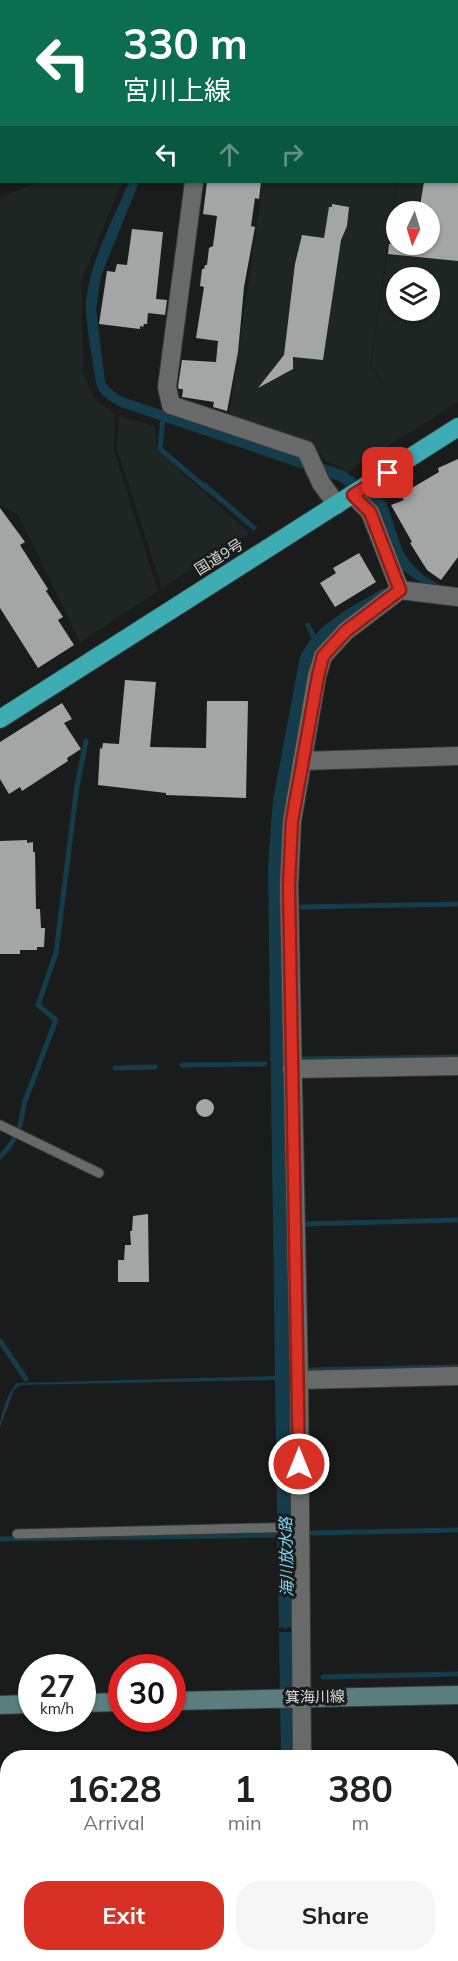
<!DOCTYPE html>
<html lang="en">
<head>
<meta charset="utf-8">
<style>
  body { margin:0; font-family:Mulish,"Noto Sans JP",sans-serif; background:#f6f6f6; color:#202124; height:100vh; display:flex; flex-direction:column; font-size:22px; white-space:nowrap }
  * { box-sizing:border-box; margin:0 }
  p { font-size:20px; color:#757577 }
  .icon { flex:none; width:33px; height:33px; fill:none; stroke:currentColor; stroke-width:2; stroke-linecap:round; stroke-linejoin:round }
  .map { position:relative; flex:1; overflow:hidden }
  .drawer { position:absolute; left:0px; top:1750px; width:459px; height:212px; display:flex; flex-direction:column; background:#fff; border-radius:24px 24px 0 0; box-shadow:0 2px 4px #0004 }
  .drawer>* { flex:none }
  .hud { position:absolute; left:0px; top:0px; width:459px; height:183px; box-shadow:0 2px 4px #0004; background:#0b6e4f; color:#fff; overflow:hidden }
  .needle { width:39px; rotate:184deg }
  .controls { position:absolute; left:386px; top:201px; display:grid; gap:12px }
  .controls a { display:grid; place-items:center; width:54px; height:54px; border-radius:50%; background:#fff; box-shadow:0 2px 4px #0004; font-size:30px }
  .speed { position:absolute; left:18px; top:1654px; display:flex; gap:12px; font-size:30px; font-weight:700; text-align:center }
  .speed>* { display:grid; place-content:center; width:78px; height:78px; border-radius:50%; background:#fff; box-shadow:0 2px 4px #0004; line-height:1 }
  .speed small { font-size:15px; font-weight:400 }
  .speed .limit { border:9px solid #d22; background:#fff; color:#111 }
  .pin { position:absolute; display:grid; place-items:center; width:51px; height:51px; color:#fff; margin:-26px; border-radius:12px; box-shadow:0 3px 9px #0006 }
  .me { position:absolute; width:66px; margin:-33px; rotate:0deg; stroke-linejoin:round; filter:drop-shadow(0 0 4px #0008) }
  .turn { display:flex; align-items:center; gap:21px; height:126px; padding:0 24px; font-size:27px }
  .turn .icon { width:78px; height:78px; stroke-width:2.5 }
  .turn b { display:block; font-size:42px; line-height:51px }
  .lanes { display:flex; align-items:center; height:57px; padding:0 24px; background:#0003; justify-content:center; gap:30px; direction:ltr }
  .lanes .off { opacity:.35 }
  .eta { display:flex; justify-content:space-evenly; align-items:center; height:102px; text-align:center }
  .eta b { font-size:36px; font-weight:700; line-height:42px }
  .action { display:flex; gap:12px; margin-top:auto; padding:12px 24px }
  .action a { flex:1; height:69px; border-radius:24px; background:#d93025; color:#fff; font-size:24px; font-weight:700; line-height:69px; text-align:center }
  .action a+a { background:#f6f6f6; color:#202124 }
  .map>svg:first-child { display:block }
</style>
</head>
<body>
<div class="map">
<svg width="458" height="1961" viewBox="0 0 458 1961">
  <rect width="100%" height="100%" fill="#1a1c1b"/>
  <path fill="#1d2623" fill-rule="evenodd" d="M415,0h43v402l-110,69 -23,-10 -13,-19 -83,-25 34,-235h134l-27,183 21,31 -20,-31 27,-183h60v-180l-45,-1zM396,212h33v32h-33zM396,278h33v32h-33z
    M38,182h84l-41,100 2,90 11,26 21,16 -1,36 44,141 -78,51 -62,-128 -18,-9v-307z
    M119,416l36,10 2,24 92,83 -87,55 -45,-138z"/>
  <path fill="#153c4a" d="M129,182h10l-38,94 -5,33 9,73c5,8 12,12 20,16l220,73 41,31 17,50 7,10 14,14 16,9 18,3v4l-33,-6 -28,-20 -22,-59 -36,-26 -218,-74c-12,-6 -21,-11 -25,-24 -3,-24 -9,-49 -10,-74 -1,-37 28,-92 43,-127z
    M205,482l52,45 -3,4 -53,-45z
    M384,588l4,7c-25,16 -52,29 -69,53l-20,84 -13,70 -5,68 12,757h-5l-3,3 -1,-3 -5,1 -4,-248 -254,5 -7,5 -14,38c0,-13 8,-36 17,-45l258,-7 -7,-509 5,-67 27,-143c16,-34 53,-51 84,-69z
    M279,1632h14l2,126h-14z"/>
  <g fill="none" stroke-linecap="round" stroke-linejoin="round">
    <path stroke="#153c4a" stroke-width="5" d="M163,416l-3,33 47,40
      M308,625l8,17
      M302,907l156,-3
      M300,1059l158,-2
      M182,1065l83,-1
      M115,1068l40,-1
      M0,1157l9,-10 10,-17 6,-29 31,-81 -18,-15 18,-52 21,-167 9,-45
      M305,1224l153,-4
      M0,1341l26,38
      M308,1370l150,-3
      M311,1533l147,-3
      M0,1539l283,-4
      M323,1677l135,-3
      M452,1844h6
      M0,1853h8"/>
  </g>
  <path fill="#a3a6a4" d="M207,182h54l-2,17 -4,-1 -4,28 4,1 -11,60 -6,65 -11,59 -14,-4 1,-5 -32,-5 1,-8h-4l-1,-2 4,-27 34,2 2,-21 -22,-3 8,-51 -4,-1 2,-17h2l1,-4h2l2,-17 4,-2 4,-30 -14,-2z
    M424,182h34v79l-70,-7 1,-10h40v-32h-10z
    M332,204l17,3 -2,19 -6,14 -18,120 -30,-3v12l-35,19 26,-33 11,-91 7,-29 22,3 5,-31h3z
    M132,229l31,3 -7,67 11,1 -2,15 -17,-2 -1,11h-3l-1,3 -3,-1v3l-41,-5 8,-53 8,1 2,-8 10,1z
    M458,459v98l-17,23 -14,-10 -17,-27 2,-1 -21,-37 13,-5 -4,-5 39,-23 -1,-4z
    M0,508l25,34 -5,3 28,44 -2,2 17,26 -5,3 16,25 -36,23 -38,-60z
    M359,553l17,29 -41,25 -15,-24 16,-10 -3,-5z
    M125,680l31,2 -6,65 56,1 1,-47h41l-2,97 -80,-3v-2l-68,-8 2,-37 2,1 1,-6 16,1z
    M62,703l10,16 -8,4 17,26 -14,9 1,3 -46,30 -2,-4 -11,7 -9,-15v-37z
    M27,840v3l6,-1v10h2l1,57h4l1,19h4l-1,19h-7v3h-17v4h-20v-113z
    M196 1108a9 9 0 1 1 18 0a9 9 0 1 1-18 0Z
    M148,1214l1,68h-31v-22h6l1,-15h6l-1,-14h2l1,-15z"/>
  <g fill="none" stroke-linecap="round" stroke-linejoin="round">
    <defs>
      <path id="lane" d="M0,1125l99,48
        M17,1534l283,-7"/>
      <path id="street" d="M74,2l2,-2
        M0,52l2,-1
        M194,182l-27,205 4,18 135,45 15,33 16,22
        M353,495l17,17 30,78 58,7
        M302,761l156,-5
        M292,1069l166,-3
        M299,1380l159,-4
        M302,1758l-3,-378 -10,-494 3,-65 25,-145 6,-20 23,-25 54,-41
        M308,1954v7"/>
      <path id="secondary" d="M172,1701l286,-6
        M82,1703l40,-1
        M0,1705l32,-1"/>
      <path id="highway" d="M0,719l458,-292"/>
    </defs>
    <use href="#lane" stroke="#373938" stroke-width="11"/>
    <use href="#street" stroke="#373938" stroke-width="20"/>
    <use href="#secondary" stroke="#373938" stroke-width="20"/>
    <use href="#highway" stroke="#373938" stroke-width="20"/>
    <use href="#lane" stroke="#676a69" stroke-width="9"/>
    <use href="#street" stroke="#676a69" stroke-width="18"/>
    <use href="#secondary" stroke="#5a7e7f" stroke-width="18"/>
    <use href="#highway" stroke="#3dacb3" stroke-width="18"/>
    <path stroke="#797b7a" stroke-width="4.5" stroke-dasharray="10 10" stroke-linecap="butt" d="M142,2l2,-2
      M156,2l3,-2
      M174,2l3,-2
      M221,2l3,-2
      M245,2l3,-2
      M269,2l2,-2
      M292,2l2,-2
      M329,2l3,-2
      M354,2l3,-2
      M380,2l3,-2
      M0,98l2,-1
      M0,120l2,-1
      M0,134l2,-1
      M0,147l2,-1
      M0,163l2,-1
      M0,176l2,-1"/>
  </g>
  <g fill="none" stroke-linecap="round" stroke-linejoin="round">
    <defs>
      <path id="route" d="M299,1464l-10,-578 3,-65 26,-145 5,-20 23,-25 54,-41 -30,-78 -17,-17 35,-22"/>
    </defs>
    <use href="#route" stroke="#8d1f18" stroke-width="15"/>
    <use href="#route" stroke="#d93025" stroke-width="10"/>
  </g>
  <g text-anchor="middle" stroke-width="6" stroke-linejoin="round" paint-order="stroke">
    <g font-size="15" fill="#d7d9d8" stroke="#1a1c1b">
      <text transform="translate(219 557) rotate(-32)" y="5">国道9号</text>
      <text transform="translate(315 1697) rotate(-1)" y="5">箕海川線</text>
    </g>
    <g font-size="16" font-style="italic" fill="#7dd1f2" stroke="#1a1c1b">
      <text transform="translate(286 1557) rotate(-91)" y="6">海川放水路</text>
    </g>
  </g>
</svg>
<div class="controls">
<a><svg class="needle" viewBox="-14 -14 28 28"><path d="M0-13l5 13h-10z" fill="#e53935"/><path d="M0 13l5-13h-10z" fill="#757577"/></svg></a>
<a><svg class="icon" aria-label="layers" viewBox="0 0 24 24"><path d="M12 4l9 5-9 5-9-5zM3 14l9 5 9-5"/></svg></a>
</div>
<div class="speed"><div>27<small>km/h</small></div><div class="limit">30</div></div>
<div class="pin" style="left:388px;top:473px;background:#d93025"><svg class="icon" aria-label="arrive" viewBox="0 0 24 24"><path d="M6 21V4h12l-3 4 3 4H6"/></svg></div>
<svg class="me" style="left:299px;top:1464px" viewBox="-20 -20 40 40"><circle r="17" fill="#d93025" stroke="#fff" stroke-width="3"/><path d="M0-11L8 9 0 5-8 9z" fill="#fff"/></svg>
<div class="hud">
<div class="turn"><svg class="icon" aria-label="left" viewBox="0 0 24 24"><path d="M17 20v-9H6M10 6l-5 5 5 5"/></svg><div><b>330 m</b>宮川上線</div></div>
<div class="lanes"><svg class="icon" aria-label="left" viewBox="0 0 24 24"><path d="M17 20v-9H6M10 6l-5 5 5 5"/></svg><svg class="icon off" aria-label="ahead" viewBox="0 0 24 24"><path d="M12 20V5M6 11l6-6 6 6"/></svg><svg class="icon off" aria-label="right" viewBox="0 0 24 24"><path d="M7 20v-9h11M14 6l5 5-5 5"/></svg></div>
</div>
<section class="drawer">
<div class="eta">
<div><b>16:28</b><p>Arrival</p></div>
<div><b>1</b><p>min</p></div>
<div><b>380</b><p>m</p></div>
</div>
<div class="action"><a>Exit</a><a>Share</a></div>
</section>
</div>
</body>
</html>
